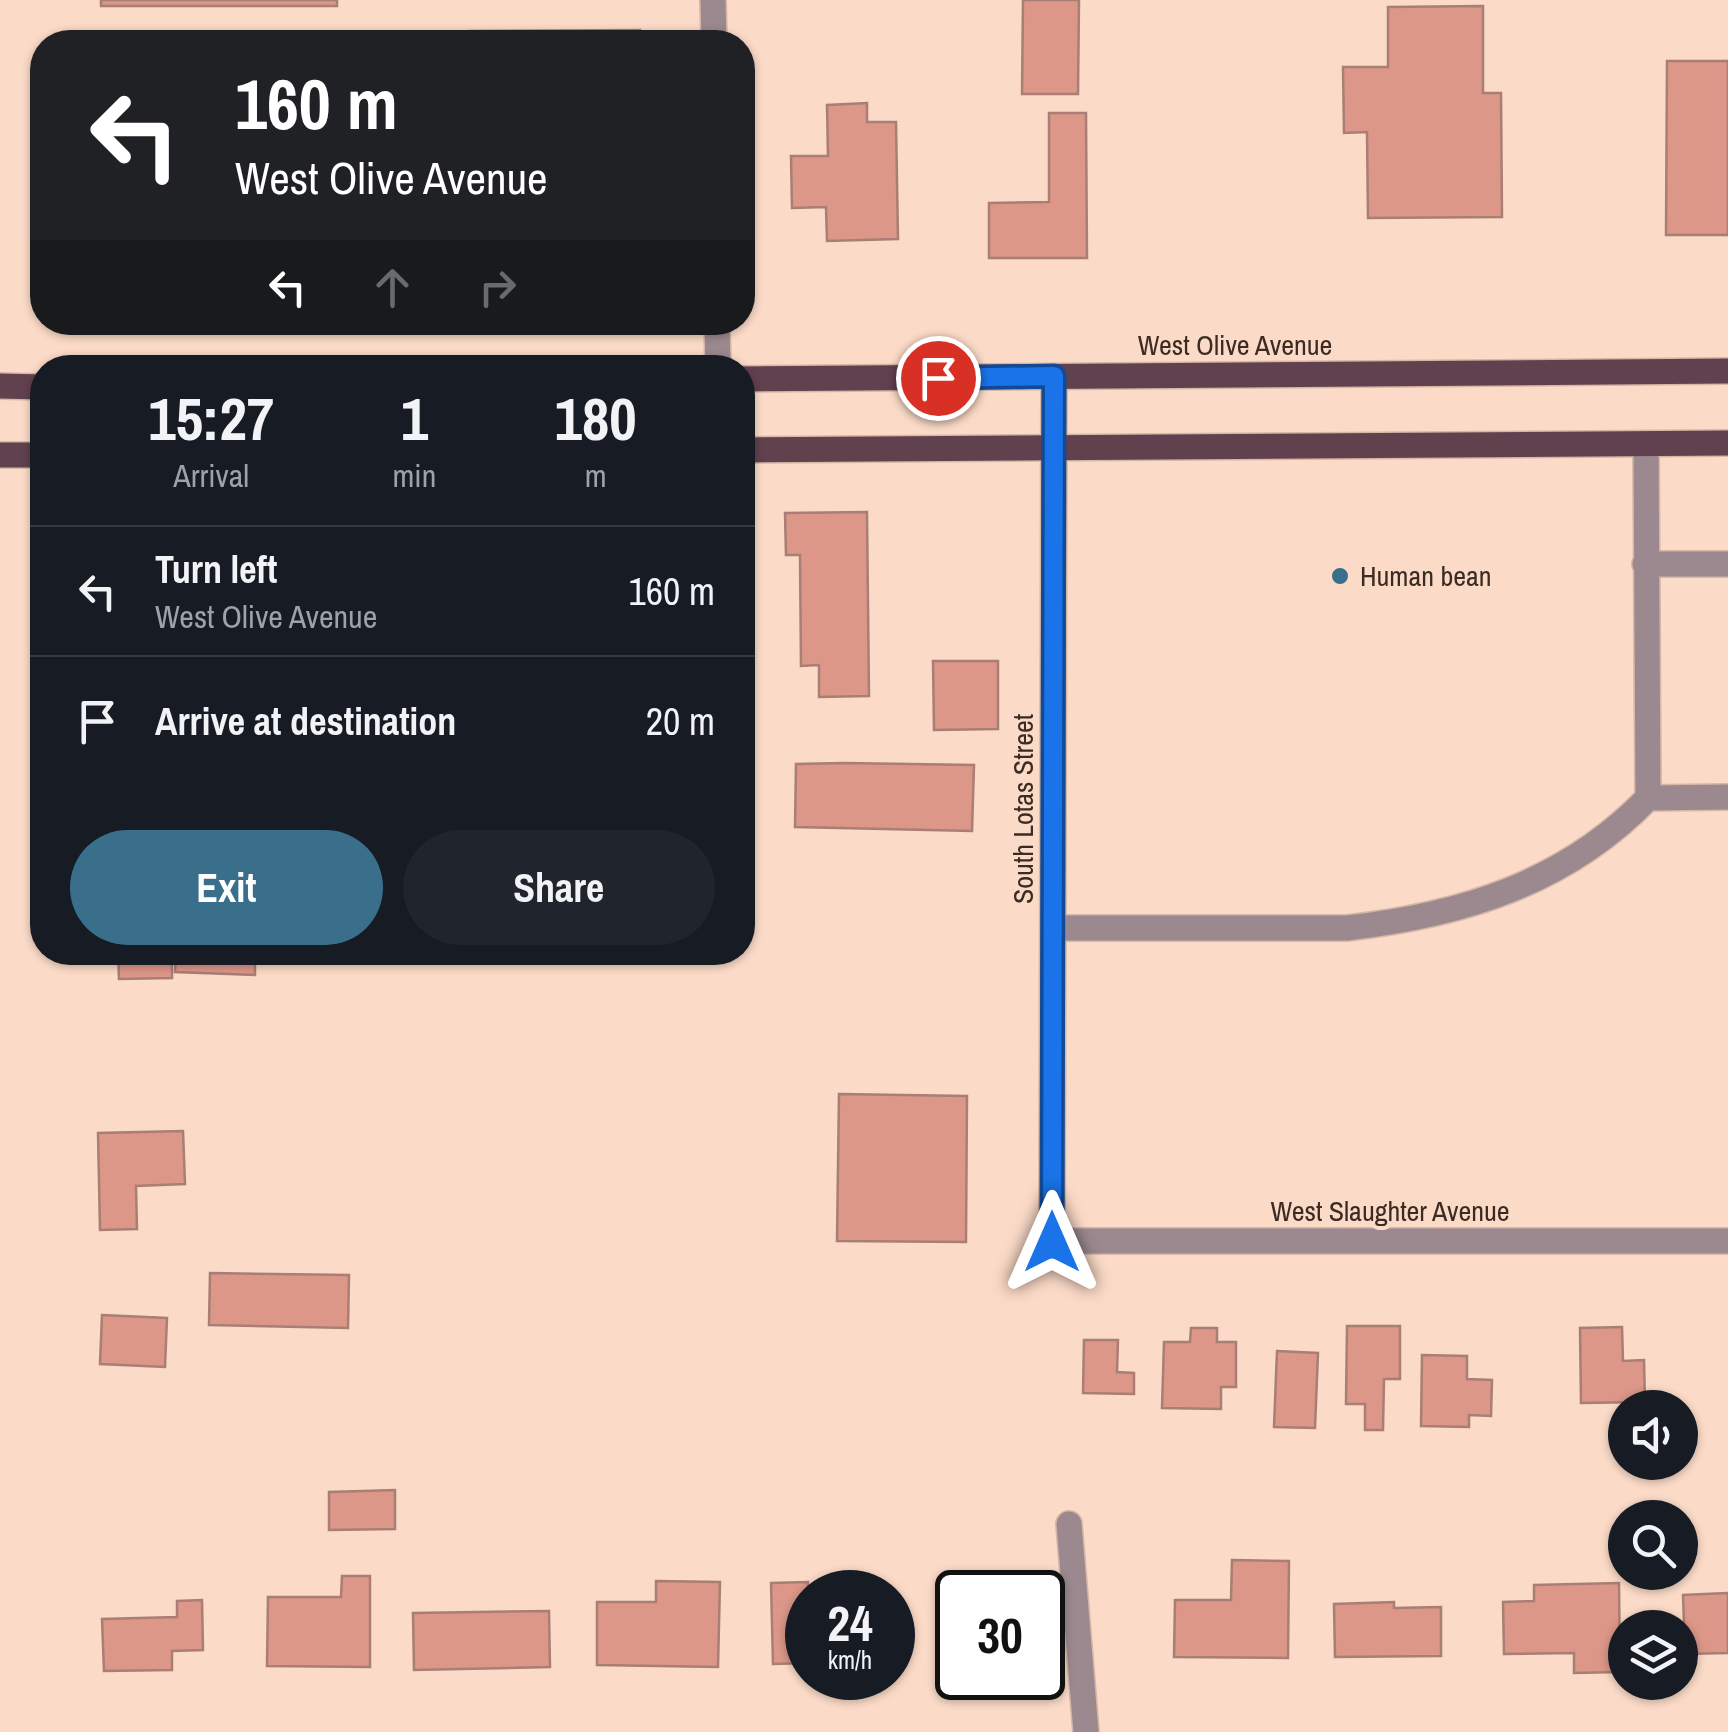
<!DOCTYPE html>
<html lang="en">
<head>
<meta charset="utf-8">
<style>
  body { margin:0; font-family:"Archivo Narrow",sans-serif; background:#20242c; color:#f1f3f6; height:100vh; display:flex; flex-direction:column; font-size:38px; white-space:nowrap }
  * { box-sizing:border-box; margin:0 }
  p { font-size:32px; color:#9ea1a6 }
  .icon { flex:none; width:55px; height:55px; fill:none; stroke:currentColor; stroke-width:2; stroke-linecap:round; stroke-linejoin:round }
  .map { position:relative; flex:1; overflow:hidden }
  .sheet { position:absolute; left:30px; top:355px; width:725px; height:610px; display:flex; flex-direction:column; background:#171b24; border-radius:40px; box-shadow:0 2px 8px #0004 }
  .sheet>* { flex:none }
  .guide { position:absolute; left:30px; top:30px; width:725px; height:305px; border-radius:40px; box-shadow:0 2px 8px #0004; background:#202124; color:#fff; overflow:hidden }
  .tools { position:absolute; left:1608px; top:1390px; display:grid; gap:20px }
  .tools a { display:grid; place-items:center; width:90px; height:90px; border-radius:50%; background:#171b24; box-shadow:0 2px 8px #0004; font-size:50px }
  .speed { position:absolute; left:785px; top:1570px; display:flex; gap:20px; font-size:50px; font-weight:700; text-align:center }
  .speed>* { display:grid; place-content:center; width:130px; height:130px; border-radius:50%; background:#171b24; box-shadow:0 2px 8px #0004; line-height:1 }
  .speed small { font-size:25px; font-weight:400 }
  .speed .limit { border:5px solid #111; border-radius:15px; background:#fff; color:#111 }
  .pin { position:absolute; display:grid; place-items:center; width:85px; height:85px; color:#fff; margin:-42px; border:5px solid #fff; border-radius:50%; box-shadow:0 2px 10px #0007 }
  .me { position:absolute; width:110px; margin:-55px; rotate:0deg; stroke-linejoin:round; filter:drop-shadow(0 0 8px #0008) }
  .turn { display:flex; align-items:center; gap:35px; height:210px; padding:0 40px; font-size:45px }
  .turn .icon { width:130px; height:130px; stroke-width:2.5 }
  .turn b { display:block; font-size:70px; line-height:85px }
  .lanes { display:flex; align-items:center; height:95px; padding:0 40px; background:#0003; justify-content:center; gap:50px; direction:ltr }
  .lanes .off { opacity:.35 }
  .eta { display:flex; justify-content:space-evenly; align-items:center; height:170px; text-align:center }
  .eta b { font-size:60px; font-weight:800; line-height:70px }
  .cta { display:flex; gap:20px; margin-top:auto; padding:20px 40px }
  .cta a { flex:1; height:115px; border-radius:60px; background:#3a6f8b; color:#fff; font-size:40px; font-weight:800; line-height:115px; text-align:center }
  .cta a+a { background:#20242c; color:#f1f3f6 }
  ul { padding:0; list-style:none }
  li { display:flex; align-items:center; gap:30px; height:130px; padding:0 40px; border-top:2px solid #363941 }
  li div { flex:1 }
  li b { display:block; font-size:38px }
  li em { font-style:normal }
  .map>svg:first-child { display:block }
</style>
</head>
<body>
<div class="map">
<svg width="1728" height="1732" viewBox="0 0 1728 1732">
  <rect width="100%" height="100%" fill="#fbdac7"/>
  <path fill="#dc9788" stroke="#a97e74" stroke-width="2.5" d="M101,0h236v6h-236z
    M1023,0h56l-1,94h-56z
    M1483,6v87h18l1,124 -134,1 -1,-86 -23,1 -1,-66h45v-60z
    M640,30v12h-171v-11z
    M1667,61h61v174h-62z
    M867,103v19h29l2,117 -71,2 -1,-34 -34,1 -1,-52h37l-1,-51z
    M1049,113h37l1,145h-98v-55l60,-1z
    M867,512l2,184 -50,1v-32l-18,1 -1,-111h-14l-1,-42z
    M933,661h65v68l-64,1z
    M844,763l130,2 -2,66 -177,-4 1,-63z
    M118,952h54v26l-53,1z
    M176,952h79v23l-80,-3z
    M839,1094l128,2 -1,146 -129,-1z
    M183,1131l2,53 -49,2 1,43 -37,1 -2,-97z
    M210,1273l139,2 -1,53 -139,-3z
    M102,1315l65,3 -2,49 -65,-3z
    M1347,1326h53v53h-16l-1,51h-18v-26h-19z
    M1622,1327l1,34 21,-1 1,42 -64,1 -1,-75z
    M1191,1328h26v14h19v45h-15v22l-59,-1 2,-66h26z
    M1084,1340h34l-1,32 17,1v21l-51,-1z
    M1277,1351l41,2 -3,75 -41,-1z
    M1422,1355l45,1v23l25,1 -1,36 -22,-1v12l-48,-1z
    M395,1490v39l-66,1v-38z
    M1232,1560l57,1 -1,97 -114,-1 1,-57h56z
    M342,1576h28v91l-103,-1 1,-69h73z
    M656,1581l64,1 -2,85 -121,-2v-63h59z
    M808,1582v81l-35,1 -2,-81z
    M1619,1583l1,89 -46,1v-20l-70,1 -1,-52 31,-1v-16z
    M1728,1593v60l-43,1 -2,-59z
    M202,1600l1,50 -31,1v19l-68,1 -2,-52 75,-2v-16z
    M1394,1602v6l47,-1v49l-106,1 -1,-53z
    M549,1611l1,56 -136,3 -1,-57z"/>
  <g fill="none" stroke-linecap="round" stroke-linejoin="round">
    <defs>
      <path id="minor" d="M713,0l1,42
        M717,322l1,46
        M1054,377l-2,864h676
        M1646,444l2,354
        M1645,564h83
        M1053,928h294c115,-13 219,-45 301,-130l80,-1
        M1069,1524l17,208"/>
      <path id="major" d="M742,379l986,-8
        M0,386l42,1
        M742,450l986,-7
        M0,455h42"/>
    </defs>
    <use href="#minor" stroke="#d5b7a6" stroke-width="28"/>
    <use href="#major" stroke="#d5b7a6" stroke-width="28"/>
    <use href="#minor" stroke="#9c8990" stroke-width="25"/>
    <use href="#major" stroke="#61414e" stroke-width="25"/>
  </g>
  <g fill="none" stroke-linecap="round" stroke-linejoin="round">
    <defs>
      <path id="route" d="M938,378l116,-2 -2,866"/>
    </defs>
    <use href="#route" stroke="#114b97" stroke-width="25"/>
    <use href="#route" stroke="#1a73e8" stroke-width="18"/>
  </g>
  <circle fill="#3a6f8b" stroke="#fbdac7" stroke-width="4" cx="1340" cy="576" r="10"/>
  <g text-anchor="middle" stroke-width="8" stroke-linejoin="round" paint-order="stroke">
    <g font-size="28" fill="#3b2b22" stroke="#fbdac7">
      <text x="1235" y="355">West Olive Avenue</text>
      <text transform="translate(1023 809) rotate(-90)" y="10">South Lotas Street</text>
      <text x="1390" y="1221">West Slaughter Avenue</text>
    </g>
    <g font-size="28" fill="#3b2b22" stroke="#fbdac7" text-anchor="start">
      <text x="1360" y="586">Human bean</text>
    </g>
  </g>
</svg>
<div class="tools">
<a><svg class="icon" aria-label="sound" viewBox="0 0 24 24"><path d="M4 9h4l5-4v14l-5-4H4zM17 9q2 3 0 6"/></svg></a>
<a><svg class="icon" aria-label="search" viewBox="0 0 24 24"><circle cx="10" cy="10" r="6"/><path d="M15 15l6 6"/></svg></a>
<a><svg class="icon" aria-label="layers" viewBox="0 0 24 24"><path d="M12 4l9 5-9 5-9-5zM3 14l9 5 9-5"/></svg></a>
</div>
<div class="speed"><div>24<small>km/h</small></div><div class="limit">30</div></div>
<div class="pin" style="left:938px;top:378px;background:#d93025"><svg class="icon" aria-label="arrive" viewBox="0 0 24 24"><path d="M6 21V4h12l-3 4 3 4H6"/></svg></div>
<svg class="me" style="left:1052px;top:1242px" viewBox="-20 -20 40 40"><path d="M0-17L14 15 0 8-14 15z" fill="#1a73e8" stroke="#fff" stroke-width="4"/></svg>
<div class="guide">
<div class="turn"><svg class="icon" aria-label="left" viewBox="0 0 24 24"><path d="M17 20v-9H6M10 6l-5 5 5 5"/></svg><div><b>160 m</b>West Olive Avenue</div></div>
<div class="lanes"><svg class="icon" aria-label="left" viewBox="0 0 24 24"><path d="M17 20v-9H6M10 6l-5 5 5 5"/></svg><svg class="icon off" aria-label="ahead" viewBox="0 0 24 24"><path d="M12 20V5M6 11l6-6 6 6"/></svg><svg class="icon off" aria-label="right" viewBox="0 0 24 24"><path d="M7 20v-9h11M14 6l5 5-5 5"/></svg></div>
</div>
<section class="sheet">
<div class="eta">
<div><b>15:27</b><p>Arrival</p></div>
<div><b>1</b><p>min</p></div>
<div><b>180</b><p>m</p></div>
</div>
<ul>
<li><svg class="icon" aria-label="left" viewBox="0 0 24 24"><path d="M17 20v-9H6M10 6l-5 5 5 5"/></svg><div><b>Turn left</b><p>West Olive Avenue</p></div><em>160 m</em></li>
<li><svg class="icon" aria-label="arrive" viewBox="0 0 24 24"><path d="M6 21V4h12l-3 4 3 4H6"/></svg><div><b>Arrive at destination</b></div><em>20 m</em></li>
</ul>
<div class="cta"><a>Exit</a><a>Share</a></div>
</section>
</div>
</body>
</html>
